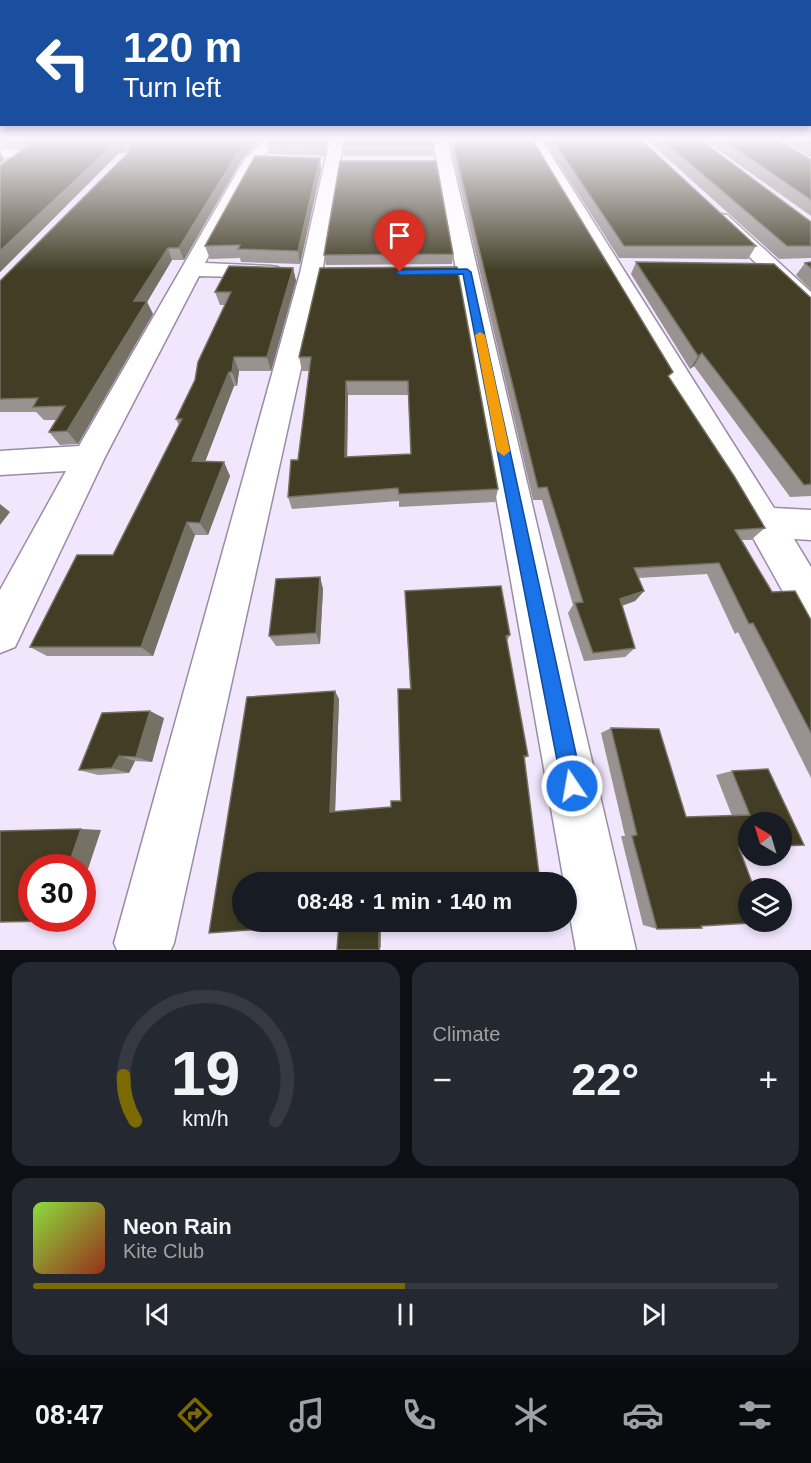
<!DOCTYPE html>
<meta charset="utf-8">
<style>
body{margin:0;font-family:Arial,sans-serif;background:#242831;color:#f1f3f6;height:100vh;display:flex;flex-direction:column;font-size:22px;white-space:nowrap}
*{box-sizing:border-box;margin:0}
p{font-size:20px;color:#9ea1a6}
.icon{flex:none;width:33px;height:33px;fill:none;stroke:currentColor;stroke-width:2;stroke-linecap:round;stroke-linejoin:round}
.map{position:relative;height:950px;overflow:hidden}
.details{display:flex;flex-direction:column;gap:12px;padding:12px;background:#0d0f14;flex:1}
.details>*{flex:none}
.hud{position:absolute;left:0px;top:0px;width:812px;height:126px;box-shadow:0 3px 9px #0003;background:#1a4fa0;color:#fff;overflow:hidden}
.needle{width:39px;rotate:322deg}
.controls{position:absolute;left:738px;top:812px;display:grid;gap:12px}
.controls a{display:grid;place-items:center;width:54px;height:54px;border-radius:50%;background:#171b24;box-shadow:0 3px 9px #0003;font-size:30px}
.speed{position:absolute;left:18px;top:854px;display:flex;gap:12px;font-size:30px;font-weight:700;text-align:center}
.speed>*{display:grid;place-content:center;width:78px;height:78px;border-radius:50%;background:#171b24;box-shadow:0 3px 9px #0003;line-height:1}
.speed .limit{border:9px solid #d22;background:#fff;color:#111}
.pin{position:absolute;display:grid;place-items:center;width:51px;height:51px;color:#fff;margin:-62px -26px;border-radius:50% 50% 50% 0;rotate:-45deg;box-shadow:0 0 6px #0007}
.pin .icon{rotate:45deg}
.me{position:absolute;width:66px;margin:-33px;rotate:348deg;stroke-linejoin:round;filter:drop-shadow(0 0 4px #0008)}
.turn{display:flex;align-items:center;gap:21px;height:126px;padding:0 24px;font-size:27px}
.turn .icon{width:78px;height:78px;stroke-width:2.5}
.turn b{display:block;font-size:42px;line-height:51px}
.big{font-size:45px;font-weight:700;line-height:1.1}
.details .widget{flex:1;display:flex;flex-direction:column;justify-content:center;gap:9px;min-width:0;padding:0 21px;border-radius:18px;background:#242831}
.details .dial{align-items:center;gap:0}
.dial svg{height:156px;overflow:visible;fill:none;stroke:#363941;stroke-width:7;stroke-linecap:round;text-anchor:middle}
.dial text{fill:#f1f3f6;stroke:none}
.song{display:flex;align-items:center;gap:18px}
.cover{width:72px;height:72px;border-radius:9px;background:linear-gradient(135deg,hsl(90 70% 55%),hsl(10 70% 35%))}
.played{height:6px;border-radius:3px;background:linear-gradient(90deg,#7a6a01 50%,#363941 50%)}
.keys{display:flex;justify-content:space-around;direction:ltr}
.heat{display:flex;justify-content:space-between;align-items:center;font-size:33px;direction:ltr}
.details .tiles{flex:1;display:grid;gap:12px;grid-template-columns:1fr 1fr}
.widget:last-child{grid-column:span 2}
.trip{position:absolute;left:232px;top:872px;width:345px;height:60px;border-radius:30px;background:#171b24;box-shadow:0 3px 9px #0003;font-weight:700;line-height:60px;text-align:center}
.menu{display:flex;height:96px;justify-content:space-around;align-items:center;background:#090b0e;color:#9ea1a6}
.menu .icon{width:42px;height:42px}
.menu .active{color:#7a6a01}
.menu b{font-size:27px;color:#f1f3f6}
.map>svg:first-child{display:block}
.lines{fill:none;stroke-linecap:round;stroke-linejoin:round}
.minor-casing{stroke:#998ca5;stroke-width:3}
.minor{fill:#fff;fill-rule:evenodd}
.wall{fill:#9a9290;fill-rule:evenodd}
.shaded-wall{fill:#767065}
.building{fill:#423d24;stroke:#767065;stroke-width:1.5;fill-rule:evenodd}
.route{fill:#1a73e8;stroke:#114b97;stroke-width:1.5}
.slow{fill:#f59e0b}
</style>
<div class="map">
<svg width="811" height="950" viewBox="0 0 811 950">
<rect width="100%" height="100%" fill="#f1e6fc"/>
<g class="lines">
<!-- minor casing -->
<g class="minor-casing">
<path id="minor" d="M266,139H281L257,162L205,263L270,266L278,267L281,272L278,277L270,278L199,276L105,457L15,647L0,653V590L66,471L0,475V451L79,446L244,160Z
M330,139H344L322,273L174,943L171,950H117L114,943L300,273Z
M433,139H447L636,950H576L567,900V882H564Z
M527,139H541L774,508L811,510V540L794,539L811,567V622L797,617L602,266Z
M0,149L26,150L33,154L5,175L0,177V165L11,158L0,157Z
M721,214L727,215L811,292V311L803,309L715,223L712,219L715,215Z"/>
</g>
<!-- minor -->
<use href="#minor" class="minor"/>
</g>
<!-- wall -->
<path class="wall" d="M1,139H263L242,159L184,260H172L147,302L153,314L78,444L60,445L49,432L57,420H44L36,412H0V281L128,153H119L0,272V166L25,148L6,147Z
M272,139H328L324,156L269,154L267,144Z
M449,139H532L670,378L765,528L751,540H742L772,592L811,620V778L738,632L735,634L707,574L638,578L644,591L635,601L622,606L635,648L625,657L584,661L568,613L573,605L542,500H533Z
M543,139H640L756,246L748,259L619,258Z
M646,139H699L811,222V258L779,259Z
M703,139H777L811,160V216Z
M780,139H811V157Z
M343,146H434L433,156H344Z
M320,158L321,169L300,264L241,262L240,258L210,259L205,246Z
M453,254L452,264L326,265L324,255Z
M636,262L811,298V496L790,497L694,366L690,369L631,274Z
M805,263L811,268V290L796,275Z
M293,268L296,281L271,371H239L237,386H234L205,462L230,476L208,535H195L153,656H47L30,647L113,555L179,425L176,419L195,380L225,305H220L215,292Z
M320,268L498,489L495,502L399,507V501L292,509L288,497L298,460L309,371H302L299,357ZM348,395H408L411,454L347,457Z
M320,577L323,589L320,644L276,646L269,636Z
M405,591L510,635L507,641L528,756L524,759L243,882L381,921V948L339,923L209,933L339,699L335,812L391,807L401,801L410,689Z
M164,718L152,762L135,761L129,773L98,775L79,770Z
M611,728L686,817L732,816L716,775L732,771L768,769L739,848L701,926L657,929L643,925L621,836H625L601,733Z"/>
<!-- shaded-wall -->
<path class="shaded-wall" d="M251,139H263L242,159L184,260L179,248L240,149Z
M325,139H328L324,156L323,146Z
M123,142L127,152L119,153L0,272V251L115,143Z
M0,152L4,160L0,163Z
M320,158L321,169L300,264L298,251Z
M168,248L172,260L147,302L153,314L78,444L67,431L134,301Z
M293,268L296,281L271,371L267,357Z
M702,353L694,366L690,369L698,356Z
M234,357L239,371L237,386L232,372Z
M229,372L234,386L200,475L192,461Z
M346,381L348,395L347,470L345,457Z
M224,462L230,476L208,535L200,523Z
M0,504L10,512L0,525Z
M187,522L195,535L153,656L141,647Z
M320,577L323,589L320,644L316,633Z
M644,591L635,601L611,609L620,599Z
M335,691L339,699L335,814L330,812Z
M150,711L164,718L152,762L136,757Z
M119,756L135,761L129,773L112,768Z
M81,829L101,830L82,887V867H68Z
M50,918H63L49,921Z
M379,921H381L380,950H379Z"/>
<!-- building -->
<path class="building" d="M22,139H251L240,149L179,248H168L134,301H147L67,431L49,432L65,406L33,407L38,398L0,399V281L129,152L130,146L123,142L115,143L0,251V166L30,144Z
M272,139H325L323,146L267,144Z
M344,139H433L434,146H343Z
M452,139H532L673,372L668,376L734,476L765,528L735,530L772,592L795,591L811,620V733L753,623L749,624L719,563L634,568L644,591L620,599L635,648L593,653L575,603L583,602L547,487L538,488Z
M552,139H640L756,246H624Z
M661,139H699L811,222V246H787Z
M722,139H777L811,160V200Z
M802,139H811V144Z
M255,156L320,158L298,251L238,249L240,245L205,246Z
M340,161H436L453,254L324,255Z
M636,262L774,264L811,298V484L804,485L702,353L698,356Z
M811,262V268L805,263Z
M229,266L293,268L267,357H234L232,372H229L192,461L224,462L200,523L187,522L141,647H30L77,555H113L182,419H176L195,380L198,362L231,292H215Z
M457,267L498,489L399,494L398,488L288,497L291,460H298L311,357H299L320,268ZM346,381H408L411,454L345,457Z
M320,577L316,633L269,636L276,579Z
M501,586L510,635L506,636L528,756H524L540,882H243V921H379V950H337L339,923L209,933L247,697L335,691L330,812L391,807V801H401L398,689H411L405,591Z
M150,711L136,757L119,756L112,768L79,770L102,713Z
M611,728L659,729L686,817L750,815L732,771L768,769L804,845L782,846V822H748V848H739L754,888H748V921H766L767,922L701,926L702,928L657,929L632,836L637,835Z
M81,829L68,867H32V918H50L49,921L0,922V831Z
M497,921H545V922Z"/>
<!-- sky -->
<linearGradient id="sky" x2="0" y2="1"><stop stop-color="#8d9cdc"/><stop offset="0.51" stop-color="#f9f4fe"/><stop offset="1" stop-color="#f9f4fe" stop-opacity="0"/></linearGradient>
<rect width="811" height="272" fill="url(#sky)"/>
<!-- route -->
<path class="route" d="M467,269L471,272L583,786L580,794L572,797L565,794L562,786L463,274L400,275L396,272L400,270Z"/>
<!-- slow -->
<path class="slow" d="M480,332L485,335L510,451L504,456L497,451L475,335Z"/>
</svg>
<div class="controls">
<a><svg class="needle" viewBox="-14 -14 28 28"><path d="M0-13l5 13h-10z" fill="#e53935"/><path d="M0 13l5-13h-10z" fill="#9ea1a6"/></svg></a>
<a><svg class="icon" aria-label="layers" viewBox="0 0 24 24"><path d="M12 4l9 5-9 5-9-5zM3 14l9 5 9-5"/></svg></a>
</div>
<div class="speed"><div class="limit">30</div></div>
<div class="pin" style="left:400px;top:272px;background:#d93025"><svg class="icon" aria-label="arrive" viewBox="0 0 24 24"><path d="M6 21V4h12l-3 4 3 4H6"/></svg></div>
<svg class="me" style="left:572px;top:786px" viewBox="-20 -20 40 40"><circle r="17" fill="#1a73e8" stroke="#fff" stroke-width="3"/><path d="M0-11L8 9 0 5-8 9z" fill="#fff"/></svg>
<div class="trip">08:48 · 1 min · 140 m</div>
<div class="hud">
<div class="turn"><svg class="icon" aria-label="left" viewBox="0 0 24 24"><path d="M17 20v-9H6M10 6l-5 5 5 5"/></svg><div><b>120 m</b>Turn left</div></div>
</div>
</div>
<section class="details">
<div class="tiles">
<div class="widget dial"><svg viewBox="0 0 100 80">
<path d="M14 69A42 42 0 1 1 86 69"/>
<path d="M14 69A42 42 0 0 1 8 46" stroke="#7a6a01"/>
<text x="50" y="56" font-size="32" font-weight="700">19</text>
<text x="50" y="72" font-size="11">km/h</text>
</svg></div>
<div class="widget"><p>Climate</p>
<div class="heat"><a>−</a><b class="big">22°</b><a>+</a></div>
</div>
<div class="widget">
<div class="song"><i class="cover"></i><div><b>Neon Rain</b><p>Kite Club</p></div></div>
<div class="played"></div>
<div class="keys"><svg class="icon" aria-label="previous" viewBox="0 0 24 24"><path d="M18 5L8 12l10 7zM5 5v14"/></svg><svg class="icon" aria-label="pause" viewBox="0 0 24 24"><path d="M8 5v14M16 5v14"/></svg><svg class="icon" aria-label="next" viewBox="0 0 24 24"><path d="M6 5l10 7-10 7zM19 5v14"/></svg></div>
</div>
</div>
</section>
<nav class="menu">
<b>08:47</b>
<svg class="icon active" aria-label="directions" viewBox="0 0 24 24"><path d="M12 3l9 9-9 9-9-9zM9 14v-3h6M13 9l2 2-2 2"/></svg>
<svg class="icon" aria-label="music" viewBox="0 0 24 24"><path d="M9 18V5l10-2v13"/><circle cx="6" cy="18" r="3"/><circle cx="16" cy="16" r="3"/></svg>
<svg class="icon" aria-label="phone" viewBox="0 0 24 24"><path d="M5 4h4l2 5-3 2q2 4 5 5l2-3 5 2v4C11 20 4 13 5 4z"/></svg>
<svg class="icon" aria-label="climate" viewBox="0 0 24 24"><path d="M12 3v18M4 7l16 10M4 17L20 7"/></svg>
<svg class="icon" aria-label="car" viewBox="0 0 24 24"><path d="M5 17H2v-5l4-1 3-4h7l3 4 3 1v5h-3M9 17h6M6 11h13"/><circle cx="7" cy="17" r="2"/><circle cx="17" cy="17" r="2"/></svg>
<svg class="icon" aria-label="filters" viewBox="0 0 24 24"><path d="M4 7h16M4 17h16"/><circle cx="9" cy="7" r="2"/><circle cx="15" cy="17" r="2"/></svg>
</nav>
